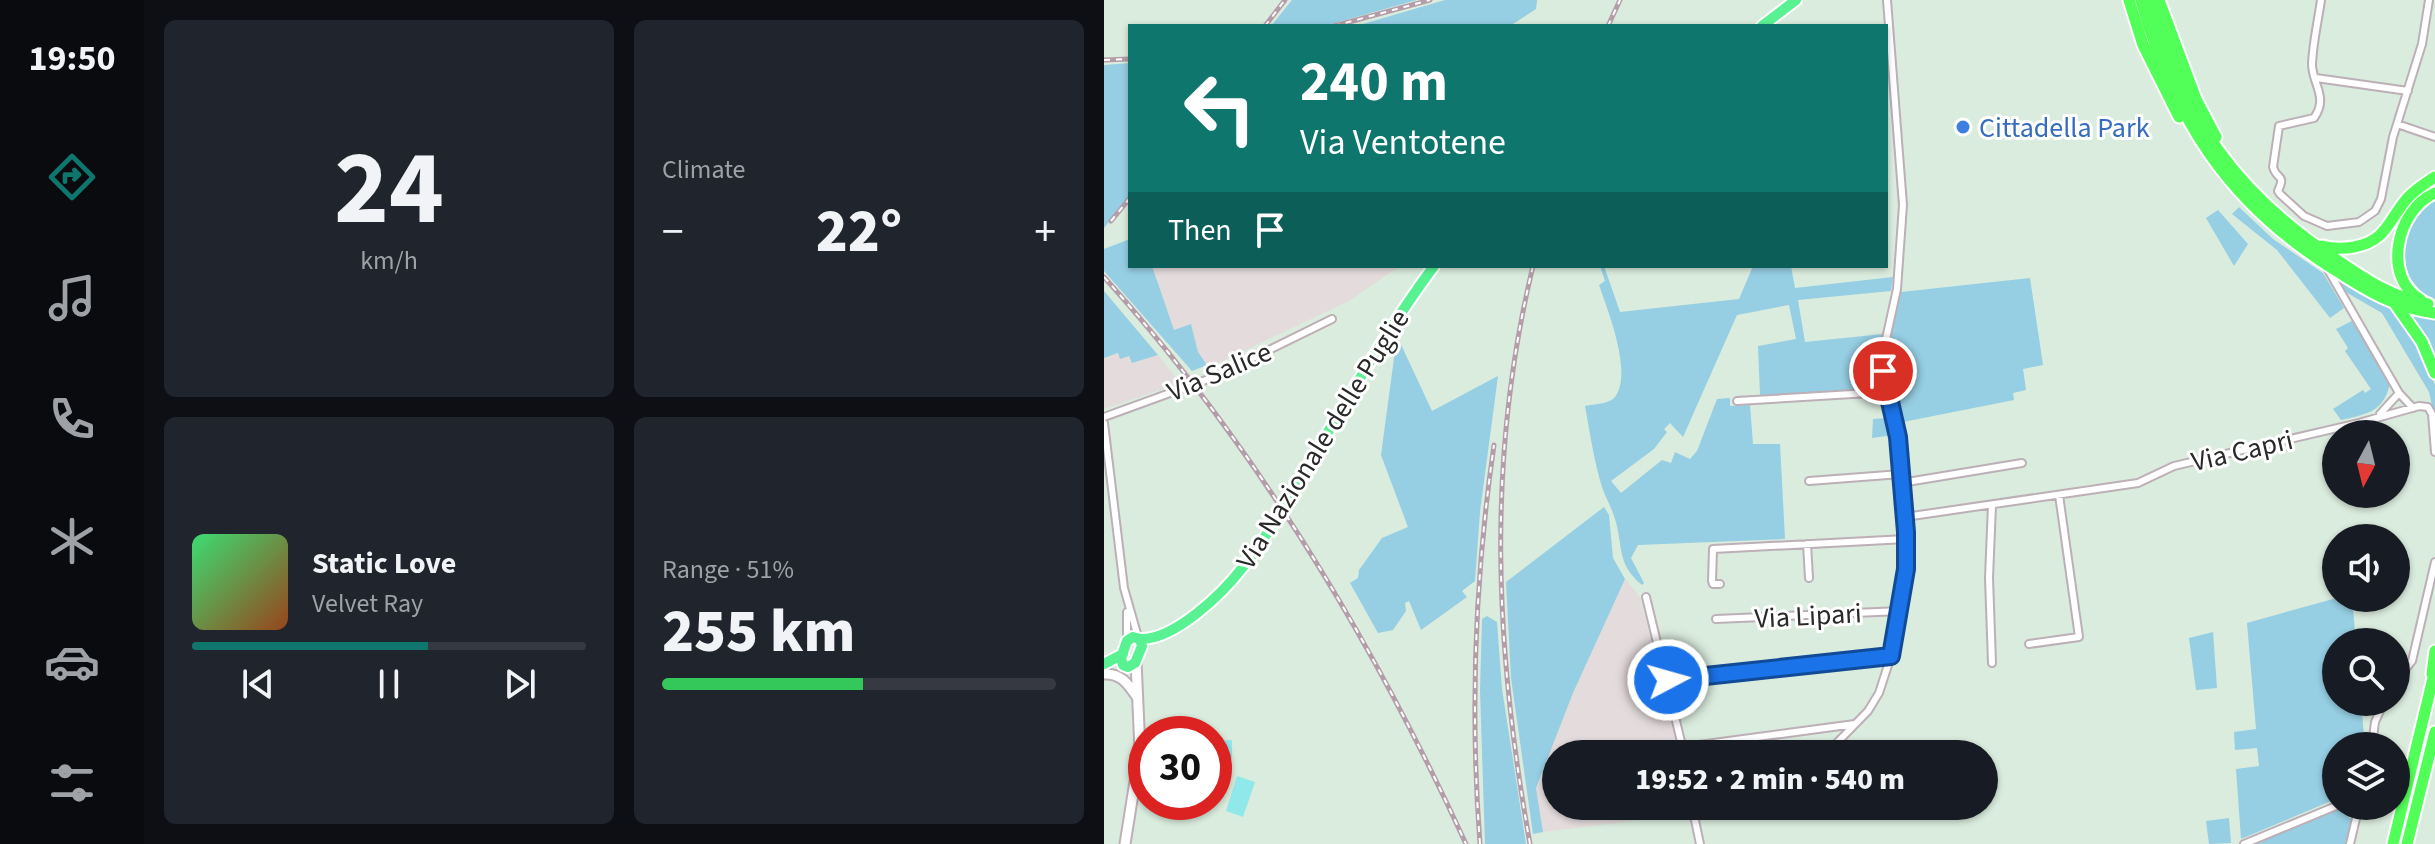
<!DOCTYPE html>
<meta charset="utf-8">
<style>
body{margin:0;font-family:"Source Sans 3",sans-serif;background:#20242c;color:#f1f3f6;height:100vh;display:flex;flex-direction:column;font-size:30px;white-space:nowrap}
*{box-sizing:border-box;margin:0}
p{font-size:26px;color:#9ea1a6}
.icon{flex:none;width:44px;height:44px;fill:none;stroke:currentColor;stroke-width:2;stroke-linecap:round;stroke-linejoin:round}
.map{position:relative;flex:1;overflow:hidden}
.side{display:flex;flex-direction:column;gap:20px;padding:20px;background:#0d0f14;width:960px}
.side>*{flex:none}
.guide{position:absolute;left:24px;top:24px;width:760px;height:244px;border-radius:0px;box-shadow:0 2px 6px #0004;background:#0f766e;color:#fff;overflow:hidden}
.needle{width:52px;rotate:187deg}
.tools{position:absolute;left:1218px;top:420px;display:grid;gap:16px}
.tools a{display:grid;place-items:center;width:88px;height:88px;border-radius:50%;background:#171b24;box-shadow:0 2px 6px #0004;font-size:40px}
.speed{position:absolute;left:24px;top:716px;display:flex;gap:16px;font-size:40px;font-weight:700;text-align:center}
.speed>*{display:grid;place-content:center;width:104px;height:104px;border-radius:50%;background:#171b24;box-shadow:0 2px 6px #0004;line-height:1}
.speed .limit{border:12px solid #d22;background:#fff;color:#111}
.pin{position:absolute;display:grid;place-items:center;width:68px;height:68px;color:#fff;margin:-34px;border:4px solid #fff;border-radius:50%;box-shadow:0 2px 8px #0007}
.me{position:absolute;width:88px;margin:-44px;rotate:84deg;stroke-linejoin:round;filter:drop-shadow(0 0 6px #0008)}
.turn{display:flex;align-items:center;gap:28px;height:168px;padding:0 40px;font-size:36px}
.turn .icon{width:104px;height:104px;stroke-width:2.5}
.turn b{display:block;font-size:56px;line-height:68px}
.then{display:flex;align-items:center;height:76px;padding:0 40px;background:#0003;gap:16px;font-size:30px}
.big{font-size:60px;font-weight:800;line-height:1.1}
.side .widget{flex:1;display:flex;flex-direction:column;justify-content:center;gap:12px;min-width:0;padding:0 28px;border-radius:12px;background:#20242c}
.side .dial{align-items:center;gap:0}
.dial b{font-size:104px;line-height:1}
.song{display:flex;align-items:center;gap:24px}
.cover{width:96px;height:96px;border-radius:12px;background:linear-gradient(135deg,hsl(140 70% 55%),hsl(20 70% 35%))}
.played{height:8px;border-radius:4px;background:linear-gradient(90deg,#0f766e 60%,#363941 60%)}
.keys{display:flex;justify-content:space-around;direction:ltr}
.heat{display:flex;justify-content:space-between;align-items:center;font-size:44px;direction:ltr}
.charge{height:12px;border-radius:6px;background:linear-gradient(90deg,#34c759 51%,#363941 0)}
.side .tiles{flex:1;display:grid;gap:20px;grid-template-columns:repeat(2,1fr)}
.trip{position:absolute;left:438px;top:740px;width:456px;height:80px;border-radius:40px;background:#171b24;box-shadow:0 2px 6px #0004;font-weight:800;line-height:80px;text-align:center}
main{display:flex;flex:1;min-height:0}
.dock{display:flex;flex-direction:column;width:144px;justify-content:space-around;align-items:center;background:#090b0e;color:#9ea1a6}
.dock .icon{width:56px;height:56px}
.dock .current{color:#0f766e}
.dock b{font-size:36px;color:#f1f3f6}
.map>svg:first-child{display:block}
.industrial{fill:#e4dbdc}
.green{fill:#96cee3}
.pitch{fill:#91e8eb}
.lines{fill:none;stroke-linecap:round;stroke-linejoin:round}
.street-casing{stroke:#bdafb7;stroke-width:10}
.secondary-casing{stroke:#bdafb7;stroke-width:13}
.primary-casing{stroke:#fff;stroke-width:14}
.highway-casing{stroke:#fff;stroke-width:15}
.street{stroke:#fff;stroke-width:6}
.secondary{stroke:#fff;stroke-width:9}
.primary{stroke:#59f293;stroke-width:10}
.highway{stroke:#52ff59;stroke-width:11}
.rail-casing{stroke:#b49da9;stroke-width:5}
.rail{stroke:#fff;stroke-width:2;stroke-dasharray:6;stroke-linecap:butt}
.route-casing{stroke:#114b97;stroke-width:20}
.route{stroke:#1a73e8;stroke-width:14}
.shop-dot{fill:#3f7fe0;stroke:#fff;stroke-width:3}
.labels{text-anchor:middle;stroke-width:6;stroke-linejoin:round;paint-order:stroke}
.shop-label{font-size:28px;fill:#366cbe;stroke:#fff;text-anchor:start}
.street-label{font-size:28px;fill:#292929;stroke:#fff}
</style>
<main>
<nav class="dock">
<b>19:50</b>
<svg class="icon current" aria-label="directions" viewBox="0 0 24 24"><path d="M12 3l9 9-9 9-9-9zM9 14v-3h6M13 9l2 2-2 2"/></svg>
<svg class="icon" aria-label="music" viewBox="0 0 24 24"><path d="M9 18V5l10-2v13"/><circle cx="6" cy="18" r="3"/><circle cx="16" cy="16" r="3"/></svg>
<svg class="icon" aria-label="phone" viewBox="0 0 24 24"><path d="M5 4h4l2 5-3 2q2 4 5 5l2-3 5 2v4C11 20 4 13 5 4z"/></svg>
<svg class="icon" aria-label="climate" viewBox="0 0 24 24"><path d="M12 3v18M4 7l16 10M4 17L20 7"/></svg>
<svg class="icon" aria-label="car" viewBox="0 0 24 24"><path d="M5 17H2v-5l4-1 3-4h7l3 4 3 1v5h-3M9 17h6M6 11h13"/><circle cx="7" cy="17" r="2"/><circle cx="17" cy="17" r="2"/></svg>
<svg class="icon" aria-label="filters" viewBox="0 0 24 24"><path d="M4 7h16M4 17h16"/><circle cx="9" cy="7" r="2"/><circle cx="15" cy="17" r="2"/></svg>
</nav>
<section class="side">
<div class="tiles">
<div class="widget dial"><b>24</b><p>km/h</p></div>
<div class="widget"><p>Climate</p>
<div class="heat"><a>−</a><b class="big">22°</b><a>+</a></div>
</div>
<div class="widget">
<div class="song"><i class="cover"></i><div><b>Static Love</b><p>Velvet Ray</p></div></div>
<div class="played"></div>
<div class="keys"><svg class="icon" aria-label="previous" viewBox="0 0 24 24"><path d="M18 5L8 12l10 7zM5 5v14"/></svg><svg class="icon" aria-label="pause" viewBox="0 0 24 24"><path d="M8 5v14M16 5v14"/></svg><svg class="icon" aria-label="next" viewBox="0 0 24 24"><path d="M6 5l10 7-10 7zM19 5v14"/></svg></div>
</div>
<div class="widget"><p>Range · 51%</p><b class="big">255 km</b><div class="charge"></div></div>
</div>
</section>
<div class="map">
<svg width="1331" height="844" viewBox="0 0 1331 844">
<rect width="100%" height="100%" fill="#daecdd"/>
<!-- industrial -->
<path class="industrial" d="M48,266H296L245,301L104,368L94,352L87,325L70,330Z
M14,353L25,355L28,362L54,355L76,383L0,409V358Z
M521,579L536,597L564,710L568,712L574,754H452V806H584L585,814L439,832L432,788L469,693Z"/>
<!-- green -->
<path class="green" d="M188,0H313L220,26H167Z
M341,0H433L432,9L406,26H252Z
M26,63V195L0,228V65Z
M1331,199V299C1286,280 1296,222 1331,199Z
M1135,207L1169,239L1219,273L1240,308L1226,318L1173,250L1128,214Z
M1114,210L1144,244L1130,266L1102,218Z
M26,239V266H48L70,330L87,324L94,352L103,365L88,371L0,271V249Z
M496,266H500L516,312L635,299L649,266H687L691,288L789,277L787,291L694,300L701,342L779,334L778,387L674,396L656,395L654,346L692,339L685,305L633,315L579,437L566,423L560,429L563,432L550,449L507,481L517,493L558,460L567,463L571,452L586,459L593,451L613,399L626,398V406L646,405L649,444H676L681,539L534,545L527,558L540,583L538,585C511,563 520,544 510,516C507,506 501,497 498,487C490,461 486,433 481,406C490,404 506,404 511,397C529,373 504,311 495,285L501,281Z
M926,278L939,365L919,369L922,390L909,393L910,400L794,423C781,368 783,346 797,292Z
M1238,283H1242L1290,311L1315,345L1331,385V418L1325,392L1278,313L1238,290Z
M0,291L54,355L28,363L25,356L16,359L14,353L0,358Z
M1304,314L1331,319V365Z
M1248,321L1286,384C1279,413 1262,414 1237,420L1229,409L1259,390L1261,393L1267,389L1241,351L1244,348L1232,329Z
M293,336L328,411L394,376L376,512L371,581L358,591L363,597L317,630L305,601L301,603L302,611L289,630L274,633L246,583L254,578L255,570L278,538L304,527L277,455Z
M785,418L789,435L768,438L769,419Z
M500,507L505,515L509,558L521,579L469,693L432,788L439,832L429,834L407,678L402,582Z
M1248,598L1252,642H1232V702H1257L1261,746H1232V799L1137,839L1132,769L1155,766L1153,748L1131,750L1130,732L1152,729L1143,623L1229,599Z
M383,616L393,622L398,689L422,844H381L376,690L378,619Z
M1109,632L1113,688L1092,690L1085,638Z
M1241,806L1245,818H1248L1242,844H1150Z
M1125,818L1127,843L1105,844L1102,821Z"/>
<!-- pitch -->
<path class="pitch" d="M128,740V759H110V741Z
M133,776L151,782L139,817L122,811Z"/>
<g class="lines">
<!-- street casing -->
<g class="street-casing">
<path id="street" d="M1217,0C1214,21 1209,42 1208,64C1208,84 1225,97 1210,118L1175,126L1169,167C1173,181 1182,173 1174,191L1176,194L1200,216L1223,226L1255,222L1271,211L1277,199L1289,137L1318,44L1325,0
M1212,78L1304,91
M1293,124L1331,137
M1223,268L1295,393L1309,408
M633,401L782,392
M1276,414L1295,393
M0,417L110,377L228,319
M0,423L20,588L34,637
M705,481L797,474
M797,483L918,463
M801,517L1034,483L1070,466L1255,423L1315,406L1324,407L1328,414L1331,452
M703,544L705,578
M616,584H609L608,581L609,549L802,539
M542,597L580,754
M612,619L797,611
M23,640V612
M925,644L975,637L955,495
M888,663L885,578L888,505
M564,680L787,656
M1292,681L1308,661L1331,562
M1268,746L1271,722L1280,702
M580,747L751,724
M722,754L764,711L775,693L787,656L802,569V532L797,458L779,371L782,339L793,289L799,205L783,0
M588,806L596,844
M1140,844L1232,806
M1246,844L1255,806"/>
</g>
<!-- secondary casing -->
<g class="secondary-casing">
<path id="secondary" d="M0,674C17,673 24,684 33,697
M21,844L36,750L32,661"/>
</g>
<!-- primary casing -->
<g class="primary-casing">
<path id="primary" d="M658,26L692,0
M29,637L36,639L38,646L31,663L24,667L19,665L17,658L23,641Z
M36,639C71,640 119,593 139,567C161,540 178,509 196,479C239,408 280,333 330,266
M0,664L19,654"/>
</g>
<!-- highway casing -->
<g class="highway-casing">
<path id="highway" d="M1025,0L1039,45L1075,117
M1037,0C1070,120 1125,204 1231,270C1263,291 1292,308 1331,313
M1046,0C1080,119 1131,194 1236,262C1264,281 1290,298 1324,304
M1055,0L1092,99L1112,137
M1218,246C1229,249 1238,249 1250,247C1281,241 1283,224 1301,201C1308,192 1320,184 1331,177
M1317,300C1277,277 1293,209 1331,193
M1292,305L1318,342L1331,373
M1328,674L1331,651
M1289,844L1331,670
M1303,844L1331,732"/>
</g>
<!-- street -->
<use href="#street" class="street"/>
<!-- secondary -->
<use href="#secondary" class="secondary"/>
<!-- primary -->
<use href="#primary" class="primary"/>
<!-- highway -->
<use href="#highway" class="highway"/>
<!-- rail casing -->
<g class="rail-casing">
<path id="rail" d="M161,26L181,0
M230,26L326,0
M504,26L516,0
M0,60L26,59
M7,221L26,198
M0,277C151,445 268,639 362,844
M376,844C366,712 371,576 390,445
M426,844C391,649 382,460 429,266"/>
</g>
<!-- rail -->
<use href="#rail" class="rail"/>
</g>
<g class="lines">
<!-- route casing -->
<g class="route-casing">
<path id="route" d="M564,680L787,656L802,569V532L794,437L779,371"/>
</g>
<!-- route -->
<use href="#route" class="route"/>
</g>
<!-- markers -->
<circle class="shop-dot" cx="859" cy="127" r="8"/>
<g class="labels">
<!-- shop labels -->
<g class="shop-label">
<text x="875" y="137">Cittadella Park</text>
</g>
<!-- street labels -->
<g class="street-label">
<text transform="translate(115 371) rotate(-23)" y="10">Via Salice</text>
<text transform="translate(218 439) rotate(-58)" y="10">Via Nazionale delle Puglie</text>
<text transform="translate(1138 450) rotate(-13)" y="10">Via Capri</text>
<text transform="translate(704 615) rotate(-3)" y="10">Via Lipari</text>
</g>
</g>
</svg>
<div class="tools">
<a><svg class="needle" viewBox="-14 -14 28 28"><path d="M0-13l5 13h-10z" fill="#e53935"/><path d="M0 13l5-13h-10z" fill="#9ea1a6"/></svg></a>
<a><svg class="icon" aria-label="sound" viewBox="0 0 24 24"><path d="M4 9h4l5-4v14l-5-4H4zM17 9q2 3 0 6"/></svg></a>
<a><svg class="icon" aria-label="search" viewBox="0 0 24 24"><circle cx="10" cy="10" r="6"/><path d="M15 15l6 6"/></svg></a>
<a><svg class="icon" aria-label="layers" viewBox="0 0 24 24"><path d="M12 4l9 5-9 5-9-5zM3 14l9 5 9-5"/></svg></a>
</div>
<div class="speed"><div class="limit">30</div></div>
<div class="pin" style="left:779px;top:371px;background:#d93025"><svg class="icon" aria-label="arrive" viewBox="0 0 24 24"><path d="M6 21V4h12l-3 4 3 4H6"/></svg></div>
<svg class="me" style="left:564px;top:680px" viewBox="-20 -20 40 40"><circle r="17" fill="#1a73e8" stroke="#fff" stroke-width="3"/><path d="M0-11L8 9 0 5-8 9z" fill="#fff"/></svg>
<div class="trip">19:52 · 2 min · 540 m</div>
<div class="guide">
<div class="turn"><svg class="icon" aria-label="left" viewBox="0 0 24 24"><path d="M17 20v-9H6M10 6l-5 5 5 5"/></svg><div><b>240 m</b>Via Ventotene</div></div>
<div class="then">Then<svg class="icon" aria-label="arrive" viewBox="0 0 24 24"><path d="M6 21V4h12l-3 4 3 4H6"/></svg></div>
</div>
</div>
</main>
